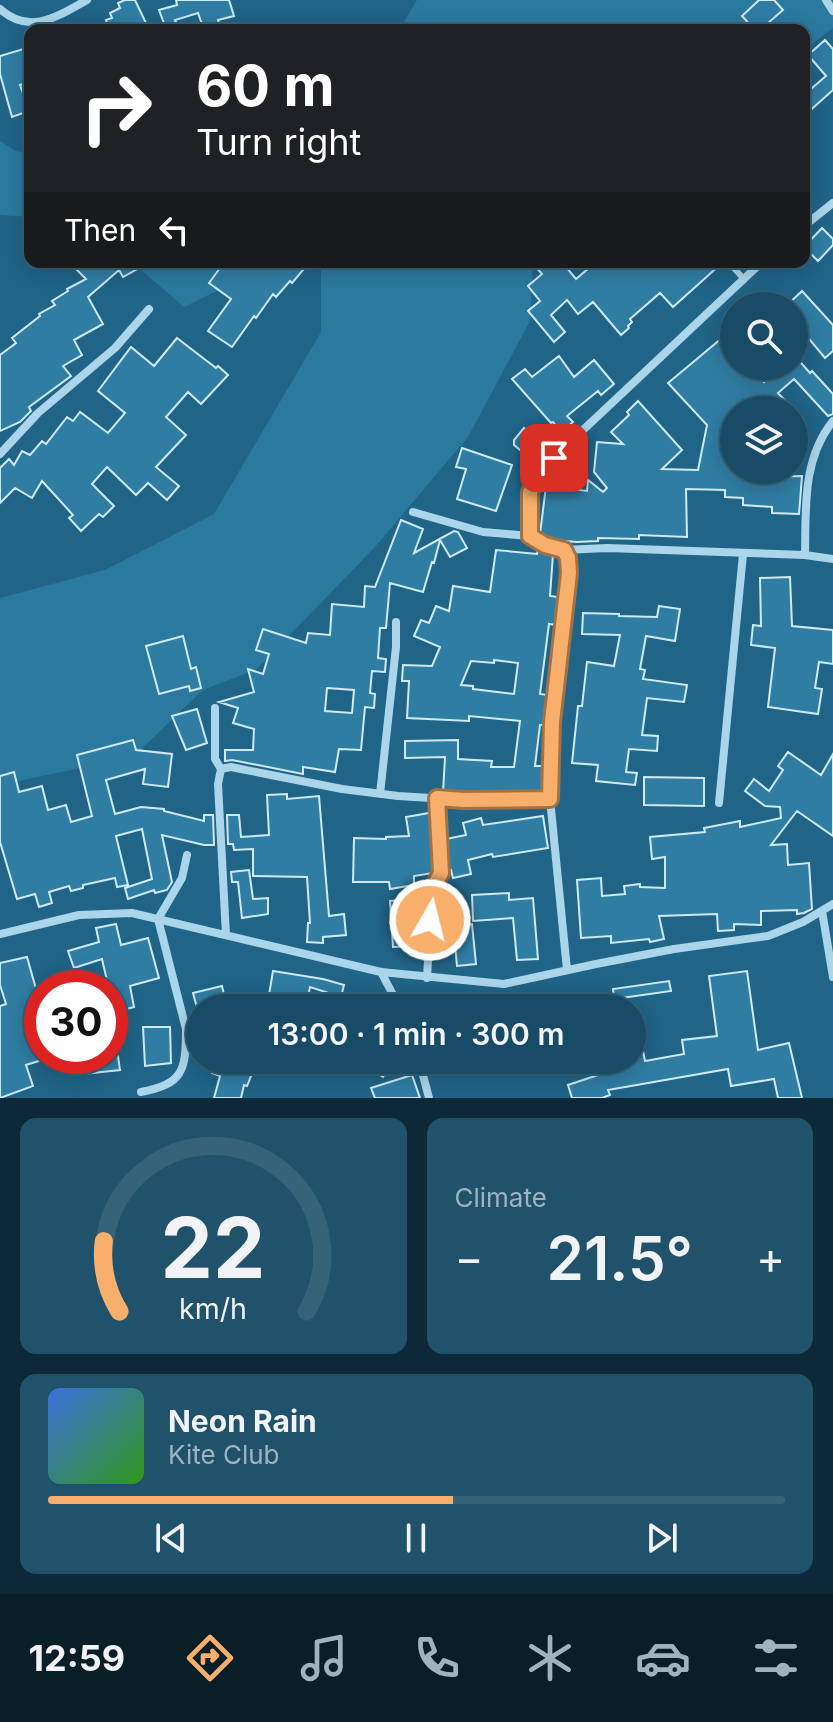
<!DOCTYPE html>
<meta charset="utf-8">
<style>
body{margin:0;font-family:Inter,sans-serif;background:#21526b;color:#f1f3f6;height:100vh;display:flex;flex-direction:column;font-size:30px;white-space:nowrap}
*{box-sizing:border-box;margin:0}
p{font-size:26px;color:#9fb3bf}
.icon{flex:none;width:44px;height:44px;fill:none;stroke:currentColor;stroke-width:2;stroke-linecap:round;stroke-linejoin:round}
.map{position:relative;height:1098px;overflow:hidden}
.details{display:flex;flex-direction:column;gap:20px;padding:20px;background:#0d2938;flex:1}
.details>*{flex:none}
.guide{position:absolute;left:24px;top:24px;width:786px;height:244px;border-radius:16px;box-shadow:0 4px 20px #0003,0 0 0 2px #366379;background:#202124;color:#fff;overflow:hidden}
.tools{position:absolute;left:720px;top:292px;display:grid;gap:16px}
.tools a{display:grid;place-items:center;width:88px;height:88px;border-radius:50%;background:#184b65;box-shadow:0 4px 20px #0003,0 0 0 2px #366379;font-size:40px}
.speed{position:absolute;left:24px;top:970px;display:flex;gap:16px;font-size:40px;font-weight:700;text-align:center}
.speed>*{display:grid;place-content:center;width:104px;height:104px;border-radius:50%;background:#184b65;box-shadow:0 4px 20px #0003,0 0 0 2px #366379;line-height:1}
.speed .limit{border:12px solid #d22;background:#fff;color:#111}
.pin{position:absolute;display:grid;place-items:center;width:68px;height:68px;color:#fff;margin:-34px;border-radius:16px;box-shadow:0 4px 12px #0006}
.me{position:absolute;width:88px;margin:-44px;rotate:8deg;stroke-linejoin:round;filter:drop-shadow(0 0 6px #0008)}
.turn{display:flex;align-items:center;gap:28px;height:168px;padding:0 40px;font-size:36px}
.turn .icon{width:104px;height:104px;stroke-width:2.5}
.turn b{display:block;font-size:56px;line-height:68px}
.then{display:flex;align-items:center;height:76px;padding:0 40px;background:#0003;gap:16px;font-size:30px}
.big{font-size:60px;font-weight:600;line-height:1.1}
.details .card{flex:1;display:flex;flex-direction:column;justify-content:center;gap:12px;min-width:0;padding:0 28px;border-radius:16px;background:#21526b}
.details .dial{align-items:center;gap:0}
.dial svg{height:208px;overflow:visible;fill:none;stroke:#366379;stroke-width:7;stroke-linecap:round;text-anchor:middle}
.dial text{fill:#f1f3f6;stroke:none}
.song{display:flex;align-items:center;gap:24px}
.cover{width:96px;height:96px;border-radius:12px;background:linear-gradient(135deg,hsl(220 70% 55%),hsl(110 70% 35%))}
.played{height:8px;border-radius:4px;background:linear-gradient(90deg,#f7af6b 55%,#366379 55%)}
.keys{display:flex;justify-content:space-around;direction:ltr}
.heat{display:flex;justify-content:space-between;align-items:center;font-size:44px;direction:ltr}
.details .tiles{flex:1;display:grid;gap:20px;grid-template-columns:1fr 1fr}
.card:last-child{grid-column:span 2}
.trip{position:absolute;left:186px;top:994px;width:460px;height:80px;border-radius:40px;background:#184b65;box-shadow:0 4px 20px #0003,0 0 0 2px #366379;font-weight:600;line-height:80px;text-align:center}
.tab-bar{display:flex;height:128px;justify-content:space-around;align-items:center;background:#0a1e28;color:#9fb3bf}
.tab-bar .icon{width:56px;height:56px}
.tab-bar .selected{color:#f7af6b}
.tab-bar b{font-size:36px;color:#f1f3f6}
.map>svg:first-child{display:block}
.green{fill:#2a799f}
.building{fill:#307da4;stroke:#ceeaf7;stroke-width:2;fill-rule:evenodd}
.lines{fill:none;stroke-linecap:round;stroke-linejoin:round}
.service{stroke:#aad5ea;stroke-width:6}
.minor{stroke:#aad5ea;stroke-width:8}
.route-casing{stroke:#a17246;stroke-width:20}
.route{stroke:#f7af6b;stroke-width:14}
</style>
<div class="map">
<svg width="833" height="1098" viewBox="0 0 833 1098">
<rect width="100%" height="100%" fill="#206487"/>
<!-- green -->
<path class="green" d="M417,0H833V28L804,50V30H399Z
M0,141L16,151L30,154V217L0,215Z
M132,262H275L184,307Z
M321,262H533L530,321L468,437L375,547L257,669L203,690L133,757L9,783L0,787V598L105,570L214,514L321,332Z"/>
<!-- building -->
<path class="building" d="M125,0H135L146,23L131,30H110L106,20L112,18L110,13L120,8L118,3Z
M176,0H229L234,16L218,20L221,30H204L198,13L175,20L176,22L165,26L159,10L177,5Z
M759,0H774L783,10L760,30H755L742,16Z
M825,40L833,49V90L804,116V95L826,76L808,55Z
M30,47V82L20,85L29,111L12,117L0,74V56Z
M822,228L833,239V245L818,261L804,247Z
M69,262H150L123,277L119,270L88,297L103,324L74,340L82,355L63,366L71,376L29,407L31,411L20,422L0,431V355L16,343L12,338L40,316L39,314L55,305L52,301L68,291L67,289L86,279Z
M236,262H294L303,270L292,283L290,281L276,297L273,294L256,318L254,316L232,347L208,331L231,299L209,283L223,264L231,269Z
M542,262H562L576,279L596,262L722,263L673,307L660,293L630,319L632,322L628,326L629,328L621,335L593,302L578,314L567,300L551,315L565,332L554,342L528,311L540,301L528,286L542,274L536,267Z
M802,291L833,325V351L825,358L794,321V306H786Z
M177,338L216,368L218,366L228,375L201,404L188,392L166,417L186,435L156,467L179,486L167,500L148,483L136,495L107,467L92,484L114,506L103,517L99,514L81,531L69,518L73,515L42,481L32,498L15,488L0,503V468L9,459L14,465L22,451L30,455L42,441L46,444L67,417L73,421L80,412L108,433L125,413L98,391L131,347L154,366Z
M722,338L734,352V366H751L764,382L782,366H794V355L810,373L812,371L833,394V414L828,416L794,379L778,393L794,410H734V473L762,474V477L802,476L799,514L772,513V507L743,505V498L725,497V490L686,489L687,537L639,535V539L598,538V541L576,542L555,540L540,534L546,486L587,491L588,480L603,492L607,488L594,472L597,442L623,444L611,432L629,415L627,412L638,401L682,450L662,469L698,470L707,425L668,383Z
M559,356L574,377L594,360L614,384L601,395L598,391L567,416L573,422L561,432L553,422L551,423L512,379L525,369L532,377Z
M524,428L549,448L536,463L514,445V440Z
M462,448L512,465L496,511L457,499L466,469L456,467Z
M401,520L423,529L414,553L454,531L458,532L467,548L450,557L440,540L434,563L432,562L423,592L390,583L386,628H380L378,658L386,659L385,672L372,671L370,693L375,694L374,708L365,707L361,750L339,749L335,772L303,767V774L232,760L225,761V750H253L254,729L233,723L238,708L219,702L254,692L248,669L263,674L269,654L256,650L263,629L306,643L308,633L330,635L332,604L364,607L365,586L375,587ZM327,688L354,690L352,713L325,711Z
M538,549L553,554L550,596L558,597L556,625L549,624L540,694L548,695L545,725H540L535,766H543V792H443L445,757L405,758V741L458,740V759L492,761L491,767H514L520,721L469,716V721L407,718L409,681H402L403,665L432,666L440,647L414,636L421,620L429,623L436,606L449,611L453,586L490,592L496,550L537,554ZM494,660L518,663L514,694L473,689V686L461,685L471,661L494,663Z
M790,577L792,626L833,630V664L819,662L815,688L822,689L818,714L768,707L775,648L751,645L753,625L761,626L760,578Z
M659,606L680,609L675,641L646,636L640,669L645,670L643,679L687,685L684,702L647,698L642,735L658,736L657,751L629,749L626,772L637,773L635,785L596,781L598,765L572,763L578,706H582L587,662L614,666L620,635L582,634L583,613L619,614V616L657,617Z
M183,636L191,669L196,667L201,688L190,691L189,686L159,694L146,646Z
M197,709L207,743L186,750L172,716Z
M133,740L136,750L172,754L168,787L143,784L145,769L106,780L115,814L141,807L164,809V811L204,821V815H213L214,845H204L162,835L172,882L167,890L155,893L154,890L128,899L125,888L152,879L142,829L116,836L128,885L117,887L115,878L83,885V888L71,891L69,886L49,892L52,903L39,907L35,894L17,899L0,842V776L14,772L19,792L42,786L48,810L66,805L71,822L92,816L77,755Z
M788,752L821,775L833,754V836L797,811L771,845L787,844L788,865L809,863L812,909L804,913L797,914V910L761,911V925L734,924V930L718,931L717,914L659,916L664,939L650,942L649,939L611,943V936L581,938L577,880L601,878L602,896L625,894L624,886L640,884V887L665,888V857L652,859L650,837L705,832L704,828L740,821V827L781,818L780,807L765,806L745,791L754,779L769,791L783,770L778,766Z
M644,777L704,778V806L644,805Z
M287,794V799L319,796L329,916L344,914L346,935L323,937V943L307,942L308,923H310L307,877L253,876V849L234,850L233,844H228L227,815H239L241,837L269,835L267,795Z
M429,813L432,827L433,873L414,876V885L390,889L389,882H353L354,838L386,839V837L409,836L406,817Z
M543,816L548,848L493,857L492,854L468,860L471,874L453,878L451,870L448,871L446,839L466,835L463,823L481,818L483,825Z
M249,870L253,899L268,898V914L242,918L238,882H232L231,872Z
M509,893V900L533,898L538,959L517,960L513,918L473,921L472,895Z
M415,899L418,946L393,947L390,901Z
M116,924L121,945L148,938L159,978L130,986L134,1007L119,1011H114L102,959L74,968L68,951L99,942L96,928Z
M472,924L476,964L457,966L454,934L462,933V925Z
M27,957L42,1010V1060L26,1065L33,1086L0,1098V1006L6,1004L0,985V963Z
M273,971L323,979L344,985L341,997L310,987L306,1008H197L193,993L222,986L225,999L269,995Z
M747,971L758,1050L789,1043L802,1098H778L774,1079L731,1086L728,1069L608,1090L610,1095L602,1098H572L568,1085L613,1070V1060H632V1024H638L645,1061L684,1054L682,1040L717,1036L709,976Z
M669,981L671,991L614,999L613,989Z
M143,1027H170L171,1063L145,1066Z
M72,1056H118L120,1070L74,1075Z
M217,1060H225L253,1071L247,1086L244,1085L241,1098H214L220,1076L212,1073Z
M356,1060H394L383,1077Z
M412,1075L420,1098H375L371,1088Z"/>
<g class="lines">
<!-- service -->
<path class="service" d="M728,262L744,279"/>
<!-- minor -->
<path class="minor" d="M826,0L833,11
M0,9C30,36 58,16 87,0
M804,226L833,203
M0,454L38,413L115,348L149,309
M413,512L483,532L530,536
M564,550L607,548L805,555L833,559
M805,555C806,509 802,459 833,421
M215,708V759L221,769
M380,794L396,647V622
M719,803L743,554
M822,911L833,977
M0,934L79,915L132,913L381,972L504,984L596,964L674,949L768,936L803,922L833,904
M226,935L218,784L221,769L231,767L342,789L398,796L464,800L550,799
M567,970L550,799L552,722L569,573L568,558L564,550L545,545L530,536V492L543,470L566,446L762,262
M381,972L400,1008
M427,978L432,890L441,873L437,798
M419,1060L429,1098
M141,1092C183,1084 186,1071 186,1029L158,919L182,878L187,855"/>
</g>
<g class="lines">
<!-- route casing -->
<g class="route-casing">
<path id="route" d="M430,920L432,890L441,873L437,798L464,800L550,799L552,722L569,573L568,558L564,550L545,545L530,536V492L543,470L554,458"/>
</g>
<!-- route -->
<use href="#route" class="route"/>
</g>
</svg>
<div class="tools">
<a><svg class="icon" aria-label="search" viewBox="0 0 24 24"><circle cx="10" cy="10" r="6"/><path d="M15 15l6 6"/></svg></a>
<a><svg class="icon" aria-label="layers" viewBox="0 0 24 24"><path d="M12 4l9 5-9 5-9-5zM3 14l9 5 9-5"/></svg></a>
</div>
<div class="speed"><div class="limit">30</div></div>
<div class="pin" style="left:554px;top:458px;background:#d93025"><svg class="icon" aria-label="arrive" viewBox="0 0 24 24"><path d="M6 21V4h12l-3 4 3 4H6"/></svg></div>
<svg class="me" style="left:430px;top:920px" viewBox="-20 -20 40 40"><circle r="17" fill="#f7af6b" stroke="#fff" stroke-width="3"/><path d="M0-11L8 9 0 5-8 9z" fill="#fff"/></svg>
<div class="trip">13:00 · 1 min · 300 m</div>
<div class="guide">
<div class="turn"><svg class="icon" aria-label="right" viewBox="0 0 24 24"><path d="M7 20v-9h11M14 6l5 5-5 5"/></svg><div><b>60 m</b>Turn right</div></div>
<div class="then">Then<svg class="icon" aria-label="left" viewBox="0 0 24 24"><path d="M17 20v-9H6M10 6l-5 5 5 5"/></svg></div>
</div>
</div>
<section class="details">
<div class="tiles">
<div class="card dial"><svg viewBox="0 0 100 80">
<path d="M14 69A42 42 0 1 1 86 69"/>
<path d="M14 69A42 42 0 0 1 8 42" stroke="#f7af6b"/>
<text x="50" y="56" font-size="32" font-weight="700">22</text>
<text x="50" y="72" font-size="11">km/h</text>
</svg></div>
<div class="card"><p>Climate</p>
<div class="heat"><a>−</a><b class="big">21.5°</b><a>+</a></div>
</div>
<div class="card">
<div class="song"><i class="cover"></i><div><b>Neon Rain</b><p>Kite Club</p></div></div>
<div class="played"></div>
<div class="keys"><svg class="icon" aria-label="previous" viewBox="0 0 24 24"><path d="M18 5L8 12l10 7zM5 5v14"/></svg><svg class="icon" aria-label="pause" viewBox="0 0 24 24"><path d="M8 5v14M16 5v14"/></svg><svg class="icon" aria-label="next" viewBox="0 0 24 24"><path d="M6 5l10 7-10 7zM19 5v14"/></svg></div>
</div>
</div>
</section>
<nav class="tab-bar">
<b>12:59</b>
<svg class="icon selected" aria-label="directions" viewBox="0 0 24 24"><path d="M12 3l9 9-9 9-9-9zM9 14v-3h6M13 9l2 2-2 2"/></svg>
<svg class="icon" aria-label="music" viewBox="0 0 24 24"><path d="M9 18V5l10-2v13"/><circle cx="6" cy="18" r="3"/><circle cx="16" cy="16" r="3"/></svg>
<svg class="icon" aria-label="phone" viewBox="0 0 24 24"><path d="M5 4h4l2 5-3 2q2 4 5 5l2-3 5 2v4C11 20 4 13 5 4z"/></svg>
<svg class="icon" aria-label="climate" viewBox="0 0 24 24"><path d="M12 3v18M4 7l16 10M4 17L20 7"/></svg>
<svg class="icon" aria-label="car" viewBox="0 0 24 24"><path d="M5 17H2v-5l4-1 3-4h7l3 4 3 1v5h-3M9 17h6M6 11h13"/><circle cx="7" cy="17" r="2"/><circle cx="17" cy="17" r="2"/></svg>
<svg class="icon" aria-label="filters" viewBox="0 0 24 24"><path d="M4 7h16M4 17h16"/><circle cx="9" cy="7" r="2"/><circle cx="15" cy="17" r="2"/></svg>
</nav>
